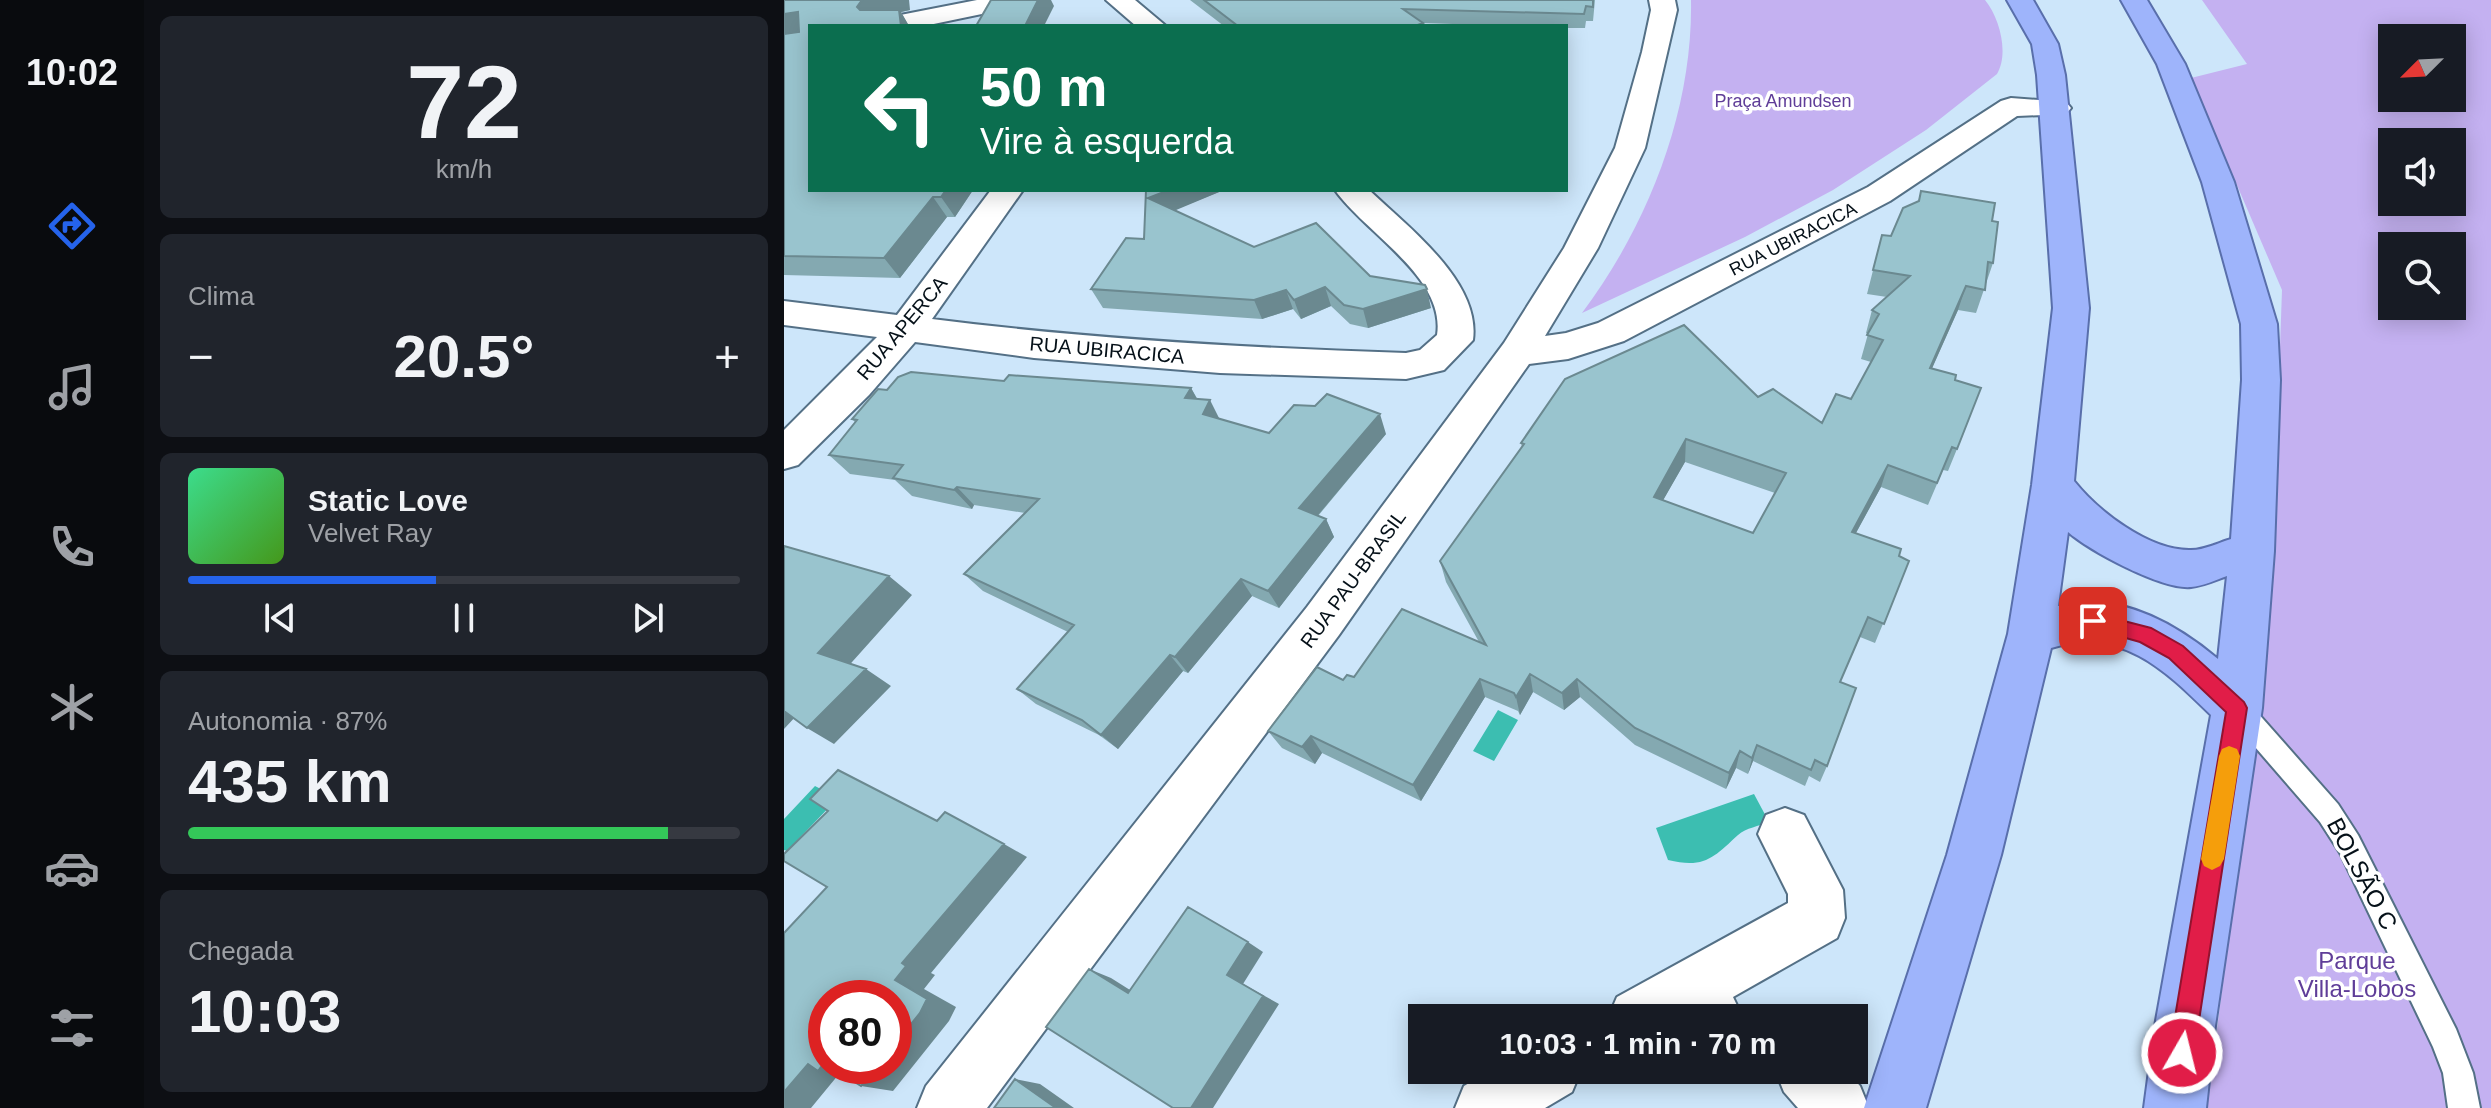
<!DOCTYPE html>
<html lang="pt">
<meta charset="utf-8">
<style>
body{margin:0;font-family:Helvetica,sans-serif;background:#20242c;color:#f1f3f6;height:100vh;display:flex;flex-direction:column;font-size:30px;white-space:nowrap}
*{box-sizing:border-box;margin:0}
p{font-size:26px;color:#9ea1a6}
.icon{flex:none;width:44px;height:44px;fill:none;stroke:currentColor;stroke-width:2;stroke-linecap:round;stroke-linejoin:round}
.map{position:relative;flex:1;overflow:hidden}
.details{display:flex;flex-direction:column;gap:16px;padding:16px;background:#0d0f14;width:640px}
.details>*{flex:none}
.hud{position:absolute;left:24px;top:24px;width:760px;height:168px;border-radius:0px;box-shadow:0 4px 20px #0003;background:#0b6e4f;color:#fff;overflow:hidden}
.needle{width:52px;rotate:246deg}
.fabs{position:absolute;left:1594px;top:24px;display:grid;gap:16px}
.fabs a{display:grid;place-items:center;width:88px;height:88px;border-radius:0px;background:#171b24;box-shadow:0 4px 20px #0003;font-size:40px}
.speed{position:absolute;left:24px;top:980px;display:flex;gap:16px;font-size:40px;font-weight:700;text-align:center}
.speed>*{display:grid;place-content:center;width:104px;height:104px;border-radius:50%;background:#171b24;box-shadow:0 4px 20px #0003;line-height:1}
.speed .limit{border:12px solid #d22;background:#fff;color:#111}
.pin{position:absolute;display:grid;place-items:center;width:68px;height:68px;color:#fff;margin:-34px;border-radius:16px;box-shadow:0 4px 12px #0006}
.me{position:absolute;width:88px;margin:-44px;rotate:8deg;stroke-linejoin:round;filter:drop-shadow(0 0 6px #0008)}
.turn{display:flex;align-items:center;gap:28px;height:168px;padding:0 40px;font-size:36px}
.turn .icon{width:104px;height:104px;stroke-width:2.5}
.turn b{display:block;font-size:56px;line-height:68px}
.big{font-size:60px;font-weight:800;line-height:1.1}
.details .card{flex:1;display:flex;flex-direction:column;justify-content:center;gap:12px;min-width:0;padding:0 28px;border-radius:12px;background:#20242c}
.details .dial{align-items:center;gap:0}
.dial b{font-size:104px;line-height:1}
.song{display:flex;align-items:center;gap:24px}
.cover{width:96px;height:96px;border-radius:12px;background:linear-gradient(135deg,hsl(150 70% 55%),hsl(100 70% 35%))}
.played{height:8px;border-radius:4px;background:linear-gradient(90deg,#2563eb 45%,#363941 45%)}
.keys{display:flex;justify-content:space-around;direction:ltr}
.heat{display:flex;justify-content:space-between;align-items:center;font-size:44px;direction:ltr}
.charge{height:12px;border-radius:6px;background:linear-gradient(90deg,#34c759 87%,#363941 0)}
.trip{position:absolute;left:624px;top:1004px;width:460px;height:80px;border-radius:0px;background:#171b24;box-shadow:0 4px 20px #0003;font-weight:800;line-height:80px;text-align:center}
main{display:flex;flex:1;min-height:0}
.tabs{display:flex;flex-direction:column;width:144px;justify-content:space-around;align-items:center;background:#090b0e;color:#9ea1a6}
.tabs .icon{width:56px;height:56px}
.tabs .on{color:#2563eb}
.tabs b{font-size:36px;color:#f1f3f6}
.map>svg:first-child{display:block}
.green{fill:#c4b1f1;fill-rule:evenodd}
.water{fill:#3cbeb1}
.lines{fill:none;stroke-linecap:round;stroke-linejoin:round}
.service-casing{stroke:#547086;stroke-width:4}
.minor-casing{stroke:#547086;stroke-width:4}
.trunk-casing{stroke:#596fab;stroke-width:4}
.service{fill:#fff;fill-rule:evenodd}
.minor{fill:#fff;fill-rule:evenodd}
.trunk{fill:#9eb4fb;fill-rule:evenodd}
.wall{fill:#84a9b1;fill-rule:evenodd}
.shaded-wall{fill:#6b8990}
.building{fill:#99c4ce;stroke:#6b8990;stroke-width:2;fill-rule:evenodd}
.route{fill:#e11d48;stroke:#92132f;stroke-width:2}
.slow{fill:#f59e0b}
.labels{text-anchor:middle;stroke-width:7;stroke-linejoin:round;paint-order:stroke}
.far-park-label{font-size:18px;fill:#5f3d98;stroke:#fff}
.far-street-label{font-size:18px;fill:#051018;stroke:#fff}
.street-label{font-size:20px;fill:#051018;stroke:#fff}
.near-street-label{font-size:24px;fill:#051018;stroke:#fff}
.near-park-label{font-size:24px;fill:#5f3d98;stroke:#fff}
</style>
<main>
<nav class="tabs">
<b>10:02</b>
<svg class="icon on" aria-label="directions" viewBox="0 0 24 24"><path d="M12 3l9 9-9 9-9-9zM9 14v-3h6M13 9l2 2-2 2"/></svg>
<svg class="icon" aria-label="music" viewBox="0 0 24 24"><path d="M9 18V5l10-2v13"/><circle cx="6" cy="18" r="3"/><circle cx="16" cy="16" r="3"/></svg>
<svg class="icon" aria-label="phone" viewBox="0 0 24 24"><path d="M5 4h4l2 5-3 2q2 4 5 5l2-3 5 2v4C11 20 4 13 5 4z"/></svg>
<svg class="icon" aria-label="climate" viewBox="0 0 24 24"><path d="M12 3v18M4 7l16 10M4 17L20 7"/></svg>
<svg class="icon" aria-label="car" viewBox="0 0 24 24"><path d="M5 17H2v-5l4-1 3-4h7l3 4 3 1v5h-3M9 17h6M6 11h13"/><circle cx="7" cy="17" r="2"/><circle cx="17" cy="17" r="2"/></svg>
<svg class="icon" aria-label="filters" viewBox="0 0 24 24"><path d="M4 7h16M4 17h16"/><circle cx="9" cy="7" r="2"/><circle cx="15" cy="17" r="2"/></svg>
</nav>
<section class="details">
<div class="card dial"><b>72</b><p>km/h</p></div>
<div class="card"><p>Clima</p>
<div class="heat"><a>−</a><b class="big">20.5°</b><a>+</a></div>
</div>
<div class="card">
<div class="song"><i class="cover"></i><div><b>Static Love</b><p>Velvet Ray</p></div></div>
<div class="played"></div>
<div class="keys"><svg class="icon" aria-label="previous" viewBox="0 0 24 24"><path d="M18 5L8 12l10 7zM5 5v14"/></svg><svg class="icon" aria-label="pause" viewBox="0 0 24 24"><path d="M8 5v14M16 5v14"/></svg><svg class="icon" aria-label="next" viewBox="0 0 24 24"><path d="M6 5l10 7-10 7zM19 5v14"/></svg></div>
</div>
<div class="card"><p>Autonomia · 87%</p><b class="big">435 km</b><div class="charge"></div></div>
<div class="card"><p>Chegada</p><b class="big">10:03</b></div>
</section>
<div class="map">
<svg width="1707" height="1108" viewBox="0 0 1707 1108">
<rect width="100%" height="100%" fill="#cde6fa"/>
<!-- green -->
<path class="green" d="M907,0H1201C1216,18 1225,54 1213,74L1142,130L1049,190L961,237L798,313C864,225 909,111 907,0Z
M1418,0H1707V1108H1423L1487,603L1498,290L1407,78L1463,64ZM1608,38H1668V98H1608ZM1608,142H1668V202H1608ZM1608,246H1668V306H1608Z"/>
<!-- water -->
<path class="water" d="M714,710L734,720L710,761L689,751Z
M31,786L54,798L3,851L0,850V819Z
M970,794L985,822C975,826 962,828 954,835C930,857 921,869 884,860L872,828Z"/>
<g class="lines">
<!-- service casing -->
<g class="service-casing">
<path id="service" d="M1455,699L1464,702L1554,804L1574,835L1672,1029L1689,1073L1696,1108H1664L1659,1073L1649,1047L1556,853L1536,822L1446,718L1443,710L1446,702Z"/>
</g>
<!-- minor casing -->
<g class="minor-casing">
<path id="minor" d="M193,0H245L241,5L140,26H88L92,20L101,18Z
M322,0H351L382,26H352Z
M865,0H891L893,10L861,148L814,248L761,336L782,333L814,323L1084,187L1217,101L1227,98L1282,102L1287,108L1282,114L1233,116L1106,201L840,341L784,359L745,364L555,635L203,1108H133L142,1086L523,607L720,343L780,248L831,148L858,52L867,10Z
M207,190H239L148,319C306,339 463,348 622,353L636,350L653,335C662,277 580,232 551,190H585C624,227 697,282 689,340L660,370L622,379L436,373L250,358L131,342L85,395L14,465L0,469V430L93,337L0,325V301L113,315Z
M1001,808L1020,815L1059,890L1061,918L1053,938L949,997L959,1018H824L833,997L1004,903V894L974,834L982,815Z
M707,1070H797L788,1092L761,1108H671L680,1086Z
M991,1070H1062L1076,1086L1085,1108H1014L1000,1092Z"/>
</g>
<!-- trunk casing -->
<g class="trunk-casing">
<path id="trunk" d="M1223,0H1249L1274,44L1281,75L1305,308L1290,481C1314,511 1364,550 1405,550C1418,551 1434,543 1447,539L1458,380L1457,324L1418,182L1373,64L1337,0H1363L1401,64L1450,182L1493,324L1496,380L1490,551L1478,708L1431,1026L1422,1108H1360L1371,1026L1427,715C1380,669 1338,627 1267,648L1217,855L1142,1108H1080L1163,855L1224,634L1248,485L1269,308L1253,75L1248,44ZM1284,532C1306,551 1378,590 1407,587C1419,586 1432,580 1443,576L1434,659C1390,622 1333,591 1274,606Z"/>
</g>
<!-- service -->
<use href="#service" class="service"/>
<!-- minor -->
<use href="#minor" class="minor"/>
<!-- trunk -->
<use href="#trunk" class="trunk"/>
</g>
<!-- wall -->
<path class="wall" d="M0,0L126,10L117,12L125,26H26V190H189L171,217H163L116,278L0,275Z
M406,0H811L809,21H802L801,28H782V26H726L640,23V26H440Z
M362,190H440L390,210L470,247L586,276L647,308L584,328L566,324L547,306L517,319L509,309L478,319L319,308L307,289L360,239Z
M1137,191L1208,221L1209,263L1192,313L1174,310L1148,368L1171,380L1173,449L1164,471L1159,470L1144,505L1097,487L1072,533L1125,561L1091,643L1076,637L1056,682L1043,766L1036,782L1025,776L1021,786L969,761L964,774L952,768L942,789L851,745L796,697L780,710L749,692L736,715L734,711L701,697L637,801L538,753L531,764L498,748L484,731L559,680L695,642L662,582L656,561L738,447L737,443L974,397L1038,423L1067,399L1087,362L1077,359L1084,334L1082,333L1088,310L1103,297L1083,294L1098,235L1107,236L1134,202ZM901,462L991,493L969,533L879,500Z
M220,381L407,388L414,400L436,419L485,433L602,434L534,516L542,519L550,537L495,608L468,596L404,673L399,671L334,749L315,735L252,704L233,689L284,632L199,591L180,574L241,513L190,505L188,509L128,496L111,480L66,474L45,455L71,422L68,419L103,390Z"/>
<!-- shaded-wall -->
<path class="shaded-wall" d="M78,0H125L126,10L117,12L125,26H85L73,7Z
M254,0H267L270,6L260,26H241Z
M14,12L26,28L0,36V14Z
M162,190H189L171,217L157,197Z
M385,190H440L373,218L364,198Z
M149,197L163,217L116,278L100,258Z
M1182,286L1174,310L1138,391L1146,368Z
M541,287L547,306L517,319L510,300Z
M643,289L647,308L584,328L579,309Z
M502,290L509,309L478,319L470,300Z
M407,388L418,408L401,398Z
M426,400L436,420L419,414Z
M596,414L602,434L524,527L515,508Z
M902,439L901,462L869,518L870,497Z
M1104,465L1097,487L1061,553L1068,532Z
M173,487L190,505L188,509L170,490Z
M542,519L550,537L495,608L484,591Z
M105,576L128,595L60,671L34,653Z
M457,579L468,596L404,673L391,657Z
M386,655L399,671L334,749L317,735Z
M82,669L107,686L50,744L23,728Z
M746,674L749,692L736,715L732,697Z
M696,679L701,697L637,801L629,785Z
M793,679L796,697L780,710L778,693Z
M0,708L13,715L0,729Z
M527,736L538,753L531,764L518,747Z
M973,745L969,761L964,774L968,758Z
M956,751L952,768L942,789L945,773Z
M220,844L243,857L147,973L151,975L140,989L172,1007L165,1021L109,1091L77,1086L93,1066H110L111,980L118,963Z
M464,942L479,952L459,984L495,1004L429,1108H407L443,975Z
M305,969L327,978L365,1002L344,993Z
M40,1063H42V1066H59L68,1076L55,1074L27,1108H0V1092L24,1064Z
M231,1079L256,1084L290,1108H272Z"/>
<!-- building -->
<path class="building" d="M0,0H78L73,7L76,10H115L117,26H26V190H162L157,197H149L100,258L0,256V34L15,32L14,12L0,14Z
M207,0H254L241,26H192Z
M420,0H809V7L802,6L800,14L619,9L639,23L631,26H454Z
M362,190H385L364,198L470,247L532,223L586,276L641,285L643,289L579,309L560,305L541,287L510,300L502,290L470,300L307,289L342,238L360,239Z
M1137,191L1211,203L1208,221L1214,222L1209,263L1204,262L1201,290L1182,286L1146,368L1172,375L1171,380L1197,388L1173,449L1168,447L1153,483L1104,465L1068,532L1117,549L1115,556L1125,561L1100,624L1084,617L1056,682L1072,688L1043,766L1031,760L1027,770L973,745L968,758L956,751L945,773L851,728L793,679L778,693L746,674L732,697L730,693L696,679L629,785L527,736L518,747L484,731L533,667L559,680L563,675L570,677L618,609L702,645L656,561L740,444L737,443L781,379L900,325L974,397L989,389L1038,423L1052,394L1067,399L1099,340L1083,335L1095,314L1088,310L1126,276L1089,270L1098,235L1107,236L1119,208L1135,201ZM902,439L1002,473L969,533L870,497Z
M127,372L220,381L225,375L407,388L401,398L426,400L419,414L485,433L510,405L531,406L543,394L596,414L515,508L542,519L484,591L457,579L391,657L386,655L317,735L298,720L233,689L290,625L180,574L255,499L173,487L170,490L109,478L119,465L45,455L73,420L68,419L94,389L103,390L114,377Z
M0,546L105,576L34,653L82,669L23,728L0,711Z
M54,770L153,821L161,812L220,844L118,963L122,966L111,980L143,999L136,1013L110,1045V998H42V1064L40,1063L34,1071L24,1064L0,1092V933L43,887L0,861V854L44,811L26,799Z
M404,907L464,942L443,975L479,996L407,1108H389L262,1027L305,969L344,993Z
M45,1066H93L77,1086Z
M231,1079L272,1108H210Z"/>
<!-- route -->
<path class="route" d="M1309,613L1367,628L1399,646L1460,702L1463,708L1410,1053L1406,1062L1398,1066L1389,1062L1385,1053L1442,712L1385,658L1356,642L1302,627L1299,621L1302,615Z"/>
<!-- slow -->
<path class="slow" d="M1445,746L1453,749L1456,756L1440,859L1436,866L1428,870L1420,866L1417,859L1435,756L1438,749Z"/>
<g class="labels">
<!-- far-park labels -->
<g class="far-park-label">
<text x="999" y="107">Praça Amundsen</text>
</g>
<!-- far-street labels -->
<g class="far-street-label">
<text transform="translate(1009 239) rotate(-27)" y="6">RUA UBIRACICA</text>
</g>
<!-- street labels -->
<g class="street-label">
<text transform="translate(118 328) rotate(-50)" y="7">RUA APERCA</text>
<text transform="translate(323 350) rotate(5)" y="7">RUA UBIRACICA</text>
<text transform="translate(569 579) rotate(-54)" y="7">RUA PAU-BRASIL</text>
</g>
<!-- near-street labels -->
<g class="near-street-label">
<text transform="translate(1578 874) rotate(62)" y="8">BOLSÃO C</text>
</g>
<!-- near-park labels -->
<g class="near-park-label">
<text x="1573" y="969">Parque<tspan x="1573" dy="28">Villa-Lobos</tspan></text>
</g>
</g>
</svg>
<div class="fabs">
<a><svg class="needle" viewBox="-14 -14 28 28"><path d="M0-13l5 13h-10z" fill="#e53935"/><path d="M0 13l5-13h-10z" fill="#9ea1a6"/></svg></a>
<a><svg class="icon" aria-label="sound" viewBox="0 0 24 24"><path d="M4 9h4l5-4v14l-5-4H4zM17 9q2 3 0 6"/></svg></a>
<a><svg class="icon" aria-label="search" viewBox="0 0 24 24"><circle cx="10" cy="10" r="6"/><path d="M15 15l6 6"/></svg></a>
</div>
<div class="speed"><div class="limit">80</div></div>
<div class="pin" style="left:1309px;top:621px;background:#d93025"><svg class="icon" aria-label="arrive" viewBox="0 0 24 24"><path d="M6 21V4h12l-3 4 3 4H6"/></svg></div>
<svg class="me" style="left:1398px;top:1053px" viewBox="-20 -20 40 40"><circle r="17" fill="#e11d48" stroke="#fff" stroke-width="3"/><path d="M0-11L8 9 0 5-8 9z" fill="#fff"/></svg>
<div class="trip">10:03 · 1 min · 70 m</div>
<div class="hud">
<div class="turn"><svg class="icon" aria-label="left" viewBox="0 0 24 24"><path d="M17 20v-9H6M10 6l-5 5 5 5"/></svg><div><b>50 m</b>Vire à esquerda</div></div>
</div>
</div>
</main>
